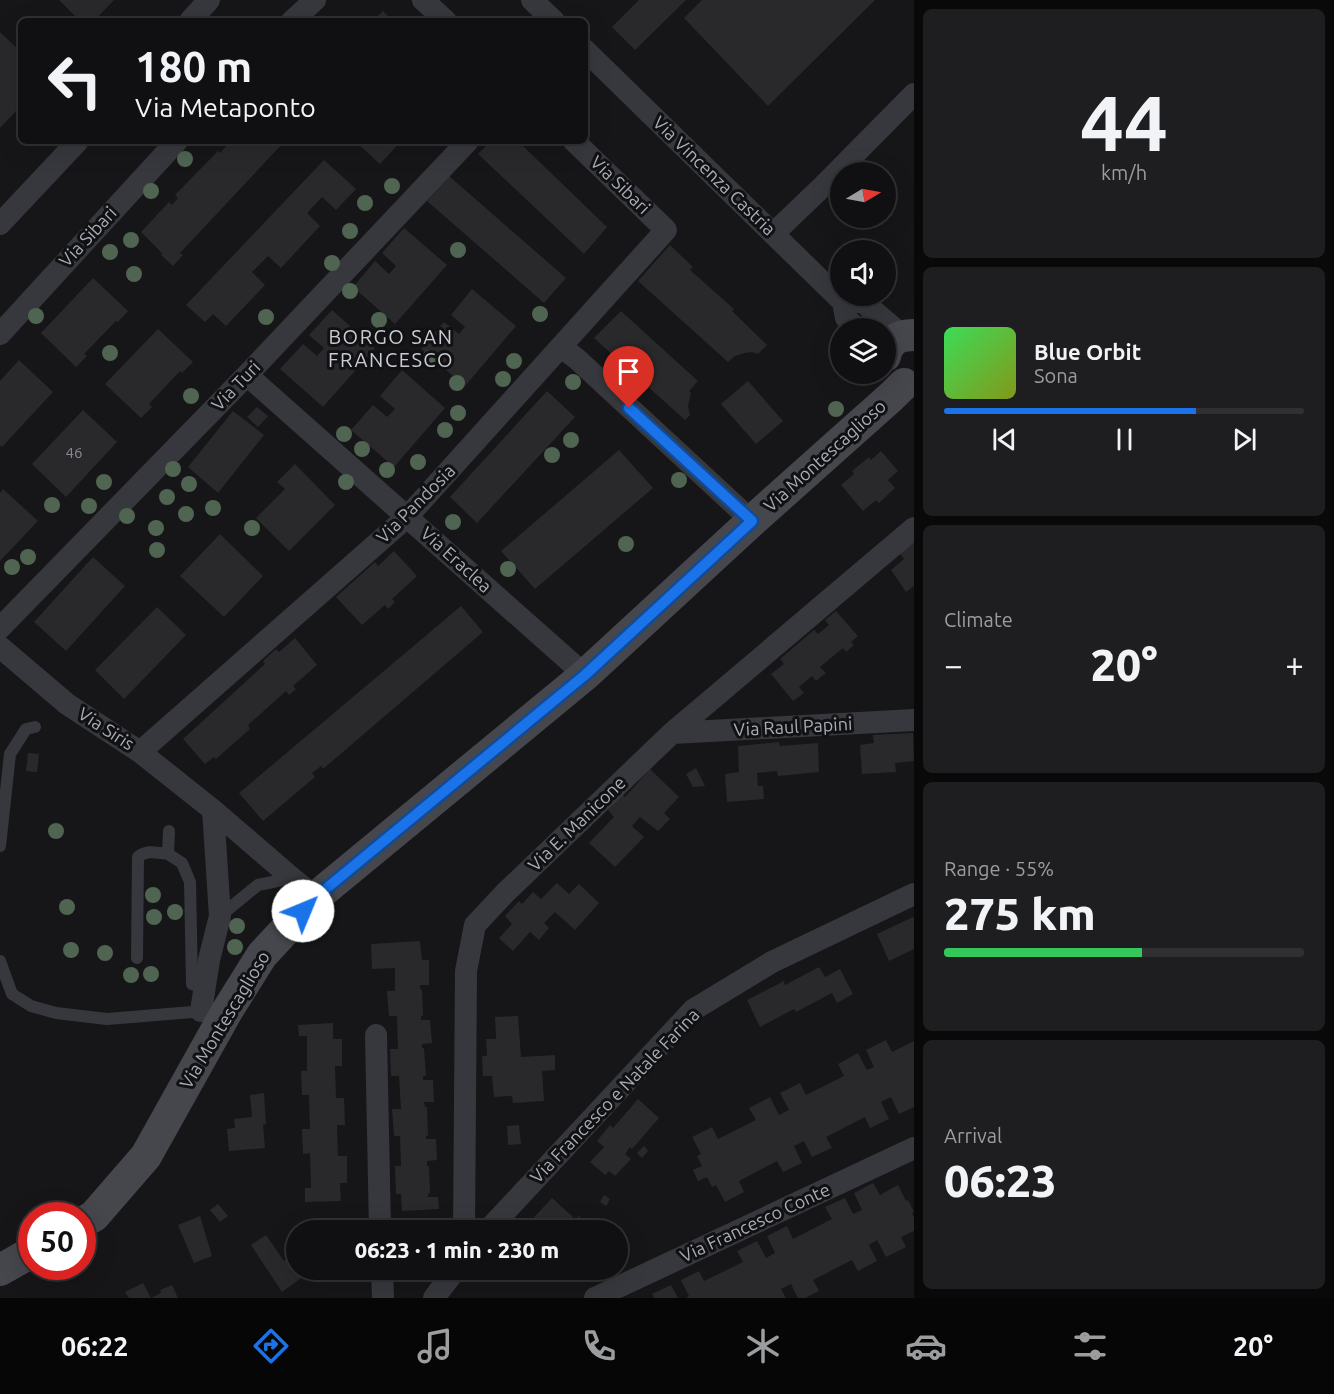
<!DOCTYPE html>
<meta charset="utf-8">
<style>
body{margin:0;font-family:Ubuntu,sans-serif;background:#1e1e20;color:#f1f3f6;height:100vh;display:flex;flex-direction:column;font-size:22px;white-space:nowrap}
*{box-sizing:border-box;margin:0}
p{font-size:20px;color:#9c9d9f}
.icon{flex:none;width:33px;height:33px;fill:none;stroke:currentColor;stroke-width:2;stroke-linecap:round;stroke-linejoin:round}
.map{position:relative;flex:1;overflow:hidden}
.sheet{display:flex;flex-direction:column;gap:9px;padding:9px;background:#09090a;width:420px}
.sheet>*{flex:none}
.top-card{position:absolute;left:18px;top:18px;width:570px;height:126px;border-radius:9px;box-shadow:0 6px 24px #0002,0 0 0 2px #303032;background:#101012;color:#f1f3f6;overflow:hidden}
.needle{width:39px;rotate:80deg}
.buttons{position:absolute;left:830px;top:162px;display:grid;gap:12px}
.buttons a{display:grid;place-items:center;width:66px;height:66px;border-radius:50%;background:#101012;box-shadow:0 6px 24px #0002,0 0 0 2px #303032;font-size:30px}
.speed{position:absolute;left:18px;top:1202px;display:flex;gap:12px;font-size:30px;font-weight:700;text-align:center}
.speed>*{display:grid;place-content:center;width:78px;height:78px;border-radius:50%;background:#101012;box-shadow:0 6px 24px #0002,0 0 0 2px #303032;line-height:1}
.speed .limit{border:9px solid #d22;background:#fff;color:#111}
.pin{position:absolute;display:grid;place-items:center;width:51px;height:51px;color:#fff;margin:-62px -26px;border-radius:50% 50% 50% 0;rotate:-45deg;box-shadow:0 0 6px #0007}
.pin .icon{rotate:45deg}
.me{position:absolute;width:66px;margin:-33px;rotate:45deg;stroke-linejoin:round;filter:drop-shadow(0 0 4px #0008)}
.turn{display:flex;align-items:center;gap:21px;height:126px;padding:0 18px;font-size:27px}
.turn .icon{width:78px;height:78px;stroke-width:2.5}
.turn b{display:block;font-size:42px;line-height:51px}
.big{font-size:45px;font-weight:800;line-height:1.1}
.sheet .tile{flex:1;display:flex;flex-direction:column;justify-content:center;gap:9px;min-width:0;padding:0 21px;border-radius:9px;background:#1e1e20}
.sheet .dial{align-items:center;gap:0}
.dial b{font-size:78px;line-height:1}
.song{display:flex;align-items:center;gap:18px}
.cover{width:72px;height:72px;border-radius:9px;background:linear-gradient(135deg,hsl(130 70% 55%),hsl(70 70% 35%))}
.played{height:6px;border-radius:3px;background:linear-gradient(90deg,#1a73e8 70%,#303032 70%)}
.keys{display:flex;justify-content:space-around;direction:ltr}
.heat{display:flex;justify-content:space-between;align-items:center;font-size:33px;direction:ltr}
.charge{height:9px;border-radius:4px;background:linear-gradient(90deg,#34c759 55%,#303032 0)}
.trip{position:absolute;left:286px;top:1220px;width:342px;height:60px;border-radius:30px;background:#101012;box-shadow:0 6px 24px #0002,0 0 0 2px #303032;font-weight:800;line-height:60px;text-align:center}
.tabs{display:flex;height:96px;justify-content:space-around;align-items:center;background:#060607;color:#9c9d9f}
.tabs .icon{width:42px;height:42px}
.tabs .active{color:#1a73e8}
.tabs b{font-size:27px;color:#f1f3f6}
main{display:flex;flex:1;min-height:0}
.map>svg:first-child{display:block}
.building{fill:#29292c}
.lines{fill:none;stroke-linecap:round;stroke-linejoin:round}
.service{stroke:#37383d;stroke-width:12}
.minor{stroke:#37383d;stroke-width:22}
.secondary{stroke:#45474d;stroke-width:32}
.tree{fill:#506452}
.route-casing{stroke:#114b97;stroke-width:15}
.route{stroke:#1a73e8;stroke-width:10}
.labels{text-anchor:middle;stroke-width:6;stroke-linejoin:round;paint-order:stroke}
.number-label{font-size:15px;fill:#888b94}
.street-label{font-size:18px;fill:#a8adb8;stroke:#111113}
.neighbourhood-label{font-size:20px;letter-spacing:1.5px;fill:#c9ccd4;stroke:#111113}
</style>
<main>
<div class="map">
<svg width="914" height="1298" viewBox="0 0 914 1298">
<rect width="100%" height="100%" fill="#161618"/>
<!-- building -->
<path class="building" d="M59,0H114L94,21H80Z
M639,0H686L635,50L612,27Z
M702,0H875L768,106L684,18Z
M383,11L393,21H373Z
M0,32L21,52V106L0,128Z
M231,141H285L180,253L183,255L173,266L161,255L162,253L141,232L169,202L172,205L178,198L175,195L218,151L220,153Z
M355,141H401L380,164Z
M491,141H515L521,147L522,145L607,227L584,254L478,154Z
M324,160L356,189L336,210L322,197L307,213L320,226L281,268L268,256L252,272L265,285L226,326L213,314L205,322L186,305Z
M449,176L566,278L544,303L427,201Z
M404,228L447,265L395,324L353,287L375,261L389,274L396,266L382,253Z
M670,245L693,267L690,270L734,309L732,311L767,345L758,354L752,352L745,353L735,356L728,362L638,281Z
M93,278L128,311L118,322L116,321L84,354L87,356L76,367L41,333Z
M472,289L516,326L465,386L421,349L444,322L459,334L465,327L451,315Z
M332,310L375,348L323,407L280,369L303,344L317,356L324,348L309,335Z
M621,311L698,381L689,391L691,393L688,406L690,415L685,420L594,338Z
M158,329L193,362L182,373L180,371L149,404L152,407L141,418L105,384Z
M19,360L53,392L2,447L0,445V381Z
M402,370L445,408L394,467L351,430L373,405L387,417L395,409L380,396Z
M748,381L783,421L756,444L721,404Z
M547,391L575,417L477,523L450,497Z
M257,407L268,416L258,427L247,417Z
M83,410L117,442L66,497L32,464Z
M233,411L264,435L218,493L188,467Z
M619,450L653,488L535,589L501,551Z
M881,451L898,471L888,480L895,488L879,503L876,500L863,511L841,485L854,474L852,471L869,457L871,460Z
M295,464L335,505L289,551L256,518L285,489L277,482Z
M3,489L38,521L0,561V493Z
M220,534L263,576L224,617L180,576Z
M914,539V586L906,592L891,570L904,559L898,551Z
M394,551L417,576L392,599L395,602L388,609L385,605L362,625L336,597L375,562L378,566Z
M93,557L125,586L66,651L34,622Z
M461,606L483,632L323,769L321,766L312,773L315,777L263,821L239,793Z
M157,607L186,635L124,699L95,670Z
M836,611L858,636L851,642L854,645L846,652L843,648L820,667L826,673L816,681L812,676L799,687L804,693L793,701L771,674L784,664L780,659L814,630L818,634L829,625L825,620Z
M295,638L317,665L293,686L296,689L289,695L286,691L248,725L250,729L216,759L214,757L205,764L183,739L265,664L263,661L276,649L279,652Z
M913,733L914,761L895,763L896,772L862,774L860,745L874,743L873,735Z
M779,742L780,746L818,743L819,772L778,776L777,771L757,773L758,786H763L764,799L727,802L725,774L739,772L738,746Z
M28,753L39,754L37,772L26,771Z
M696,768L705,786L693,787L686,774Z
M650,769L679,797L664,813L670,819L658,831L640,817L632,826L644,837L615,867L589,843L614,817L608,810L622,794L625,797Z
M557,883L569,894L579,884L599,903L575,930L555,912L544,923L549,928L539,940L530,932L513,951L499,938L512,924L505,916L519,901L522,904L533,892L541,899Z
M913,917L914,919V949L889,961L877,934Z
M420,941L422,960H429V985H420V989H422L423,1016H421V1020H430L432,1043L422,1044V1048H424L426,1076H423V1080H433L434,1102H424L425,1107H427L428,1135L426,1136V1139H436L437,1160L427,1161V1166H429L430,1193H428V1197H438L439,1209L402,1211L401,1194H396L395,1166H401L400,1136H394L392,1109H401L399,1076H391L390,1049H398L397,1016H389L387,991H395V968L372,969L371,944Z
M819,967L825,977L840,969L853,994L837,1003L832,993L796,1012L794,1009L760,1027L747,1000L784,981L785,985Z
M518,1016L521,1057L555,1055V1070L542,1071L544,1101L513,1103L512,1096L494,1097L492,1076H483L482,1056H487L486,1039H496L495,1017Z
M333,1023V1039H342V1066H335L336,1098H344L345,1125H337L338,1156H347V1183H340L341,1201L305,1202V1188H311L310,1153L303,1154L302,1129H310L309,1095H302L301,1071H307V1036H299L298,1025Z
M886,1040L892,1052L914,1041V1107L899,1114L891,1097L881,1102L889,1119L870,1128L865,1117L826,1137L832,1148L812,1157L804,1141L794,1146L802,1163L783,1172L777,1161L739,1181L744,1192L725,1202L716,1185L712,1187L707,1177L698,1181L693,1170L702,1166L697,1156L701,1154L692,1137L712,1127L718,1139L756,1120L749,1108L770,1097L779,1115L789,1110L780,1093L800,1083L806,1095L844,1076L838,1064L858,1053L867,1070L874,1067L866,1050Z
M264,1093L266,1124L263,1125L265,1148L229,1151L227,1129L235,1128L234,1119L252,1117L250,1095Z
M638,1099L659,1118L632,1149L630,1147L625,1154L631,1159L615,1176L609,1171L605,1175L590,1162L604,1147L597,1141L610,1125L613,1128Z
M519,1125L521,1144L508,1145L507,1126Z
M644,1146L648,1151L642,1158L637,1153Z
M873,1183L880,1195L898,1185L906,1201L908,1200L914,1212L912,1213L914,1217V1231L901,1237L906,1247L886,1257L877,1240L869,1245L877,1261L858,1271L852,1260L813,1280L819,1291L805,1298H798L791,1284L781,1289L786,1298H686L689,1296L681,1280L699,1271L704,1281L743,1262L737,1251L757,1241L766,1258L775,1253L767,1236L787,1226L793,1239L832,1219L825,1207L845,1198L853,1214L862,1210L854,1193Z
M604,1195L610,1199L606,1206L600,1202Z
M552,1198L573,1217L562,1230H519L523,1225L525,1227Z
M218,1204L228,1216L220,1222L210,1210Z
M200,1216L212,1256L194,1263L178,1225Z
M579,1216L583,1221L579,1225L580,1226L576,1230H571L568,1227Z
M266,1235L284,1261L294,1253L297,1257V1269H305L308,1273L282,1292L251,1245Z
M510,1269H523L517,1275Z
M143,1283L151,1298H129L125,1292Z
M172,1285L178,1298H151L161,1293L160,1290Z
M671,1285L678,1298H654L652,1294Z"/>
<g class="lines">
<!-- service -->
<path class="service" d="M169,831L168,854L182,863L190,882L192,984L204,988
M0,846L10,754L26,729L35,727
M220,916L258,885L292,878
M137,958L138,857C147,849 157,853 168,854
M0,961L12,994L31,1006L56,1013L107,1019L205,1011"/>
<!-- minor -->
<path class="minor" d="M423,0L446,21
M532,0L554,21
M190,21L209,0
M292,21L315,0
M585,50L843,302L846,318L856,328
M0,224L78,141
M773,234L821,188L914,94
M843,302H863L902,335
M0,334L177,141
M561,347L577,359L752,521
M247,375L585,675
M0,628L247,375L468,141
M0,647L67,704L140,752L213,810
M672,733L914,720
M140,752L407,517L666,230L574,141
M201,1011L209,960L220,916L213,810L292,878L316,897
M376,1035L380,1230
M464,1230L466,971L475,925L505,893L672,733L914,528
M488,1230L693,1010L772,962L914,894
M382,1269L383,1298
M434,1298L456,1269
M595,1298L914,1148"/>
<!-- secondary -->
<path class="secondary" d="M885,356C889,340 898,335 914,335
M82,1223L94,1216L146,1156L227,1011L262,955L316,897L585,675L752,521L892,396L904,384
M0,1270L32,1252"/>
</g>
<!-- trees -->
<g class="tree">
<circle cx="185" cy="159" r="8"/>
<circle cx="392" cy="186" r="8"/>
<circle cx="151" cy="191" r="8"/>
<circle cx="365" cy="203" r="8"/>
<circle cx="350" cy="231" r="8"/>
<circle cx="131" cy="240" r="8"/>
<circle cx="458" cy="250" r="8"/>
<circle cx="110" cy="252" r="8"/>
<circle cx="332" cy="263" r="8"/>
<circle cx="134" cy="274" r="8"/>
<circle cx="350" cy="291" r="8"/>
<circle cx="540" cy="314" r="8"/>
<circle cx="36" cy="316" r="8"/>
<circle cx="266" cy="317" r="8"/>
<circle cx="379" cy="320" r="8"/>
<circle cx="110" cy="353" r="8"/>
<circle cx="430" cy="358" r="8"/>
<circle cx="514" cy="361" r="8"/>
<circle cx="503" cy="379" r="8"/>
<circle cx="573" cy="382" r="8"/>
<circle cx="457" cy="383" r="8"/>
<circle cx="191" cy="396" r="8"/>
<circle cx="836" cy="409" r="8"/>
<circle cx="458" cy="413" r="8"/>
<circle cx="445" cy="430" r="8"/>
<circle cx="344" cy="434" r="8"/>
<circle cx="571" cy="440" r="8"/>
<circle cx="362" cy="449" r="8"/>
<circle cx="552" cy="455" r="8"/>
<circle cx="418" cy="462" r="8"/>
<circle cx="173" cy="469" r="8"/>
<circle cx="387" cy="470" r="8"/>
<circle cx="679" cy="480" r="8"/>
<circle cx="104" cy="482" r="8"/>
<circle cx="346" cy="482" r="8"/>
<circle cx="189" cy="484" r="8"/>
<circle cx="167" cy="497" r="8"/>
<circle cx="52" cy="505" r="8"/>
<circle cx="89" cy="506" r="8"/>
<circle cx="213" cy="508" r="8"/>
<circle cx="186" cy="514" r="8"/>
<circle cx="127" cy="516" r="8"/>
<circle cx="453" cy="522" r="8"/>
<circle cx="156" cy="528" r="8"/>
<circle cx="252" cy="528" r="8"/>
<circle cx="626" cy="544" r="8"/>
<circle cx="157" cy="550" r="8"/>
<circle cx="28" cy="557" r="8"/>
<circle cx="12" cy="567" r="8"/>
<circle cx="508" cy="569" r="8"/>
<circle cx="56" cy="831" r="8"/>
<circle cx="153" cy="895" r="8"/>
<circle cx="67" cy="907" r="8"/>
<circle cx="175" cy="912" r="8"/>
<circle cx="154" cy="917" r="8"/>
<circle cx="237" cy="926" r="8"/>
<circle cx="235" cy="947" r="8"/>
<circle cx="71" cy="950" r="8"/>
<circle cx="105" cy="953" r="8"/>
<circle cx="151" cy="974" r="8"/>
<circle cx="131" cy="975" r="8"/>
</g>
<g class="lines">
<!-- route casing -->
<g class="route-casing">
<path id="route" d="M303,911L316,897L585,675L752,521L629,408"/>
</g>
<!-- route -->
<use href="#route" class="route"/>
</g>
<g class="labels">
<!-- number labels -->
<g class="number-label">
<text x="74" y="458">46</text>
</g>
<!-- street labels -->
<g class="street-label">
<text transform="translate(714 176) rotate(44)" y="6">Via Vincenza Castria</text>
<text transform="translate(620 185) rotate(44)" y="6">Via Sibari</text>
<text transform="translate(88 237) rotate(-47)" y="6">Via Sibari</text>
<text transform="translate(236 386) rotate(-46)" y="6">Via Turi</text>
<text transform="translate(825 456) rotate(-42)" y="6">Via Montescaglioso</text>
<text transform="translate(416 504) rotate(-45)" y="6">Via Pandosia</text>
<text transform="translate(456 560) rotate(42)" y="6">Via Eraclea</text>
<text transform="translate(793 727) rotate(-3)" y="6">Via Raul Papini</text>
<text transform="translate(106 729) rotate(33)" y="6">Via Siris</text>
<text transform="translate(577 824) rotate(-44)" y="6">Via E. Manicone</text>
<text transform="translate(225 1020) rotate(-59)" y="6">Via Montescaglioso</text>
<text transform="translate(615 1096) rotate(-46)" y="6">Via Francesco e Natale Farina</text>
<text transform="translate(755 1223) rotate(-25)" y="6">Via Francesco Conte</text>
</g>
<!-- neighbourhood labels -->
<g class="neighbourhood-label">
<text x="391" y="344">BORGO SAN<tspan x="391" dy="23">FRANCESCO</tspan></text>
</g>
</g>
</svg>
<div class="buttons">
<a><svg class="needle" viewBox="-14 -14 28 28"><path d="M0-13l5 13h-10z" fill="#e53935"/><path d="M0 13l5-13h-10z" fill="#9c9d9f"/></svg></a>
<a><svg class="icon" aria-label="sound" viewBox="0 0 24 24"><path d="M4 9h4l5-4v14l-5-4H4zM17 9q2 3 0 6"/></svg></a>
<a><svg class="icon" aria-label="layers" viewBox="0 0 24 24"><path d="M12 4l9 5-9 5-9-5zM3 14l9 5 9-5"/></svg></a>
</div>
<div class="speed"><div class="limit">50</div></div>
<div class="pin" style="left:629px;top:408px;background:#d93025"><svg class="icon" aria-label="arrive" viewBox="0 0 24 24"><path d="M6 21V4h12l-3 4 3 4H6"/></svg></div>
<svg class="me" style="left:303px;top:911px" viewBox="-20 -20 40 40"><circle r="19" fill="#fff"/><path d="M0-13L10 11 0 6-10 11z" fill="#1a73e8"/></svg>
<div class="trip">06:23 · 1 min · 230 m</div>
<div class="top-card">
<div class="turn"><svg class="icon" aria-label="left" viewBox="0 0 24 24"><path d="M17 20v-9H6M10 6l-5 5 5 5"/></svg><div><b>180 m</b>Via Metaponto</div></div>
</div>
</div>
<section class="sheet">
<div class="tile dial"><b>44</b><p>km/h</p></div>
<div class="tile">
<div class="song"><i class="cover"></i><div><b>Blue Orbit</b><p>Sona</p></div></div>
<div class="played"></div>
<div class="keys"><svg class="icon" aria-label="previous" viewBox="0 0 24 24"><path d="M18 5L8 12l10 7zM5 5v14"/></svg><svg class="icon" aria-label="pause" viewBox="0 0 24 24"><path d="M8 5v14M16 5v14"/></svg><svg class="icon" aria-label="next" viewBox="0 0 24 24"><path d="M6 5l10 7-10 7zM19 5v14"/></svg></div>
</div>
<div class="tile"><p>Climate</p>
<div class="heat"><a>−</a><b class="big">20°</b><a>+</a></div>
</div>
<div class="tile"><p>Range · 55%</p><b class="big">275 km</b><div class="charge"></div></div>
<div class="tile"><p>Arrival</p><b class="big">06:23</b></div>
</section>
</main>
<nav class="tabs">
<b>06:22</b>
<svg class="icon active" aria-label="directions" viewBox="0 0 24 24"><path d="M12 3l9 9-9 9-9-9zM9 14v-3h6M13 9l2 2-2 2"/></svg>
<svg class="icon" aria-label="music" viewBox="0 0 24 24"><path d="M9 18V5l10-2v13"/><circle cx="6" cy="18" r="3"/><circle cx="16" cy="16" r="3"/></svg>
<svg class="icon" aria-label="phone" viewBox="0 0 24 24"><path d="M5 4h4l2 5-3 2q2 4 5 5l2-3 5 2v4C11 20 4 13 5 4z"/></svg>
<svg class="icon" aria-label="climate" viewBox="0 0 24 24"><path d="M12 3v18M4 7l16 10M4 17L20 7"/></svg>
<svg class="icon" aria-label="car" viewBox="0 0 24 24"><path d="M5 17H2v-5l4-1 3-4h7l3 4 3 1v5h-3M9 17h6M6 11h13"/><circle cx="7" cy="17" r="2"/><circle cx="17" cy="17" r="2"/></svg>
<svg class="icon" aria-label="filters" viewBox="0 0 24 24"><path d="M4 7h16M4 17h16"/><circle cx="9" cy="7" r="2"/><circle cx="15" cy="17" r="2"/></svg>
<b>20°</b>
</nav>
